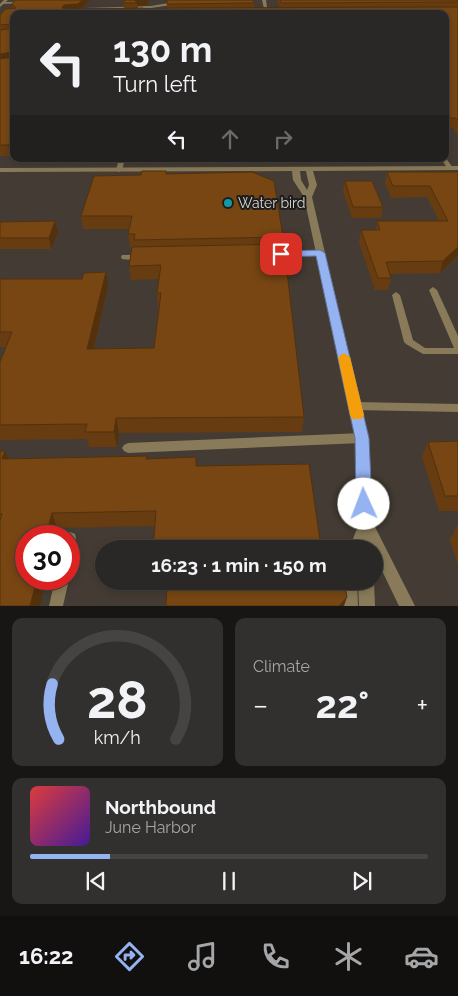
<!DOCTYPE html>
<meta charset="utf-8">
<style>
body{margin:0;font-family:Raleway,sans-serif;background:#32302e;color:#f1f3f6;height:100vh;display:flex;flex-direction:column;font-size:19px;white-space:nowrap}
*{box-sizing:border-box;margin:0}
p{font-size:16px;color:#a5a6a7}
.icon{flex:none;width:28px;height:28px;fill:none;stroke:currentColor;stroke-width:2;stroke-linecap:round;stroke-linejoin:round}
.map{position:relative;height:606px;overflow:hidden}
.drawer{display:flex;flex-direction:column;gap:12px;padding:12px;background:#171615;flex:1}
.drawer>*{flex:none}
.top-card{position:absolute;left:10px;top:10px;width:439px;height:152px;border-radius:10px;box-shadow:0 2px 8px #0003,0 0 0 1px #464443;background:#2a2826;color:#f1f3f6;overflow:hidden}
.speed{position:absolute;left:15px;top:525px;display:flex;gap:10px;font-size:25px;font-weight:700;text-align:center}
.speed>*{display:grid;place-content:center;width:65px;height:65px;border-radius:50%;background:#2a2826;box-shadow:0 2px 8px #0003,0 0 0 1px #464443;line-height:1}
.speed .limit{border:8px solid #d22;background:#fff;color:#111}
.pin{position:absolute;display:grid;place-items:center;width:42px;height:42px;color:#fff;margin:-21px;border-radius:10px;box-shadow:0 2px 8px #0006}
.me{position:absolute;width:55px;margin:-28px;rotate:358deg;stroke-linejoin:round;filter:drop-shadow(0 0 4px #0008)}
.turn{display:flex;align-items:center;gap:18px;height:105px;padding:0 20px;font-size:22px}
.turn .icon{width:65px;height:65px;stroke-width:2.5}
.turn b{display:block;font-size:35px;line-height:42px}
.lanes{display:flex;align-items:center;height:48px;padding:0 20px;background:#0003;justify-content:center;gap:25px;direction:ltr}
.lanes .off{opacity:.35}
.big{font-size:38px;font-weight:700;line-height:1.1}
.drawer .widget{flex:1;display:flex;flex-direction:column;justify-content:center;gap:8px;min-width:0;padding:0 18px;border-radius:10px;background:#32302e}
.drawer .dial{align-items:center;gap:0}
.dial svg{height:130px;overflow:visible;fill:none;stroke:#464443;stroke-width:7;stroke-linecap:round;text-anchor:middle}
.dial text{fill:#f1f3f6;stroke:none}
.song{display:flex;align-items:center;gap:15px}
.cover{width:60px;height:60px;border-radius:8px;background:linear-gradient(135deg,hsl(0 70% 55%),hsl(260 70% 35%))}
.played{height:5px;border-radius:2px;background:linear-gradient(90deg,#95b2f1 20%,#464443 20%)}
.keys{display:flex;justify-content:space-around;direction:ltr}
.heat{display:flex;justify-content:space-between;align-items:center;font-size:28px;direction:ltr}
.drawer .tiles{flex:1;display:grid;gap:12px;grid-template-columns:1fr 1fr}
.widget:last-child{grid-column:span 2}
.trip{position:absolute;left:95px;top:540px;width:288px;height:50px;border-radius:25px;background:#2a2826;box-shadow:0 2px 8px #0003,0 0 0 1px #464443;font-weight:700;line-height:50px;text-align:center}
.menu{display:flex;height:80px;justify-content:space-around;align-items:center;background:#11100f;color:#a5a6a7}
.menu .icon{width:35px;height:35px}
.menu .selected{color:#95b2f1}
.menu b{font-size:22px;color:#f1f3f6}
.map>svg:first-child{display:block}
.built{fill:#443c34;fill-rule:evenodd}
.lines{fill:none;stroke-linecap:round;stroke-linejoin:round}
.service{fill:#897b59;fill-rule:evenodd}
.minor{fill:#897b59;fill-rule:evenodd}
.wall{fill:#663c10}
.shaded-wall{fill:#53310d}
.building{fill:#774613;stroke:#53310d}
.route{fill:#95b2f1;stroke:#61749d}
.slow{fill:#f59e0b}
.culture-dot{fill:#0f9aa8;stroke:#1e1d1b;stroke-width:2}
.labels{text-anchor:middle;stroke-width:4;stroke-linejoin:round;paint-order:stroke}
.poi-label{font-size:14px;fill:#d9d7d5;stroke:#1e1d1b;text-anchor:start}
</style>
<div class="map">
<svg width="458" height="606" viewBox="0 0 458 606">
<rect width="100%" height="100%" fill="#383532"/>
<!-- built -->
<path class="built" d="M0,0H458V606H0ZM14,14H445V159H14ZM26,536H69V579H26ZM104,549H374V581H104Z"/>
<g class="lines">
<!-- service -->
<path class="service" d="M171,0H175L171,5L151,8H84L151,6L169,3Z
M262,0H266L268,14L265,13Z
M2,2H23L25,3L1,4Z
M175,12L176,14H131L133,13Z
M445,157L453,168L452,169H448L441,159H445Z
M119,159H125L122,170L119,172L116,170Z
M320,251L324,253L323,255L278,256L274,254L278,252Z
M122,255H140L144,257C139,261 128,260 122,259L121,257Z
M433,287L437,290L458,336V354H423L406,344L404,342L392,295L396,292L400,295L413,340L425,348H454L429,290Z
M355,402L458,404V412L355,410L351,409L350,406L351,403Z
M362,433L366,435L368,438L366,441L362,443L128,453L124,451L122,448L124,445L128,443Z
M362,524L366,526L368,530L362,549H349L358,526Z
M70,532L75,534L76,538L74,549L69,551V536H64L65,534Z
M55,579H69L63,606H49Z
M343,581H357L358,606H344Z"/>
<!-- minor -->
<path class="minor" d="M4,0H8L0,7V4Z
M458,166V170L313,171L317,185L312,197L368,438L371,519L415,606H399L374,554V549H358L356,438L304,197L293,180L292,171L0,172V168ZM300,171H306L309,185L307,190L301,180Z
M358,581H374L375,606H359Z"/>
</g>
<!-- wall -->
<path class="wall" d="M90,0L81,10L124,9L123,3L125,0L147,5L138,6V8H143V14H14V151L11,156H0V15L12,8V4Z
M277,0H458V135L453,128H445V14L167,8V4L254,3V8H280Z
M387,172H458V256L440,273L389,274L391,278L388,290H375L359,242L361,230H376L377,221H439L427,197L391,198L385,183Z
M167,174L283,237L282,244L291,263L290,277H287L304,417L302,432L119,433L117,447H89L87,439L0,440V362L6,347H0V279L108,287L94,349L154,348L160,308H158L157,293L159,279L131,280L129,266L132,247H130L128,234L129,229H83L81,216L141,175Z
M345,181L383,207L381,218H352L343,191Z
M55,221L58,232L51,249H0V222Z
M458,441V511H439L422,457L428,442Z
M0,451H5L8,459H147L196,457L197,466L321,547V549H153L155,526L57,528L55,536H26V579H46L40,606H0Z
M457,526H458V565L450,540Z"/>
<!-- shaded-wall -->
<path class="shaded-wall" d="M82,0H90L79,11L62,8L64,5Z
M134,0H149L147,5L138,6L137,3Z
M12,52L14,61L0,64V54Z
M14,136V151L11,156L8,145Z
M55,221L58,232L51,249L49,238Z
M458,247V255L440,273L443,261Z
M106,272L108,287L90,364L87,349Z
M116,418L119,433L117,447L114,432Z
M5,451L11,466L2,459Z
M52,513L57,528L55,536H46Z
M37,579H46L40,606H30Z
M347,597L344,606H339Z"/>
<!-- building -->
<path class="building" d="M15,0H82L78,4L64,5L62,8L78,10L143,8L141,14H14V27L12,24L0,25V15L6,9L16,8L12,4Z
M125,0H135L137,3H123Z
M167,0H253L254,3L167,4Z
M280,0H458V2L281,3Z
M458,7V121L455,118H445V14H164L166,8Z
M14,28V136L8,145H0V59L13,57L12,52L0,54V30Z
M142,171H166V174L252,172L274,181L283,237L134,240L135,234H128L132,216H81L94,176L141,175Z
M387,172H458V247L443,261L386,262L391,278H378L361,230H380L377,221H448L430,186H393Z
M345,181H372L383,207H353Z
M55,221L49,238H0V222Z
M288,244L291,263H286L304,417L116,418L114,432H85L87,424L0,425V362L12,332H0V279H82L84,273L106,272L87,349L154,348L161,293H157L161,265L129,266L132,247Z
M458,441V496H445L428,442Z
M0,451H5L2,459L147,456L146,459L196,457V466L309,464L321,547L307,548L308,549H153L156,511L52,513L46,536H26V579H37L30,606H0V520L2,514H0Z
M167,581H344L347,597L339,606H166Z"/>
<!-- route -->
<path class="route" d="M320,250L325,253L369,438L372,504L370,509L364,511L359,509L356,504L355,438L316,256L281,257L276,254L281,251Z"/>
<!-- slow -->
<path class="slow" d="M344,353L350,357L364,415L362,419H352L350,415L338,357Z"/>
<!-- markers -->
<circle class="culture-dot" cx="228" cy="203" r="5"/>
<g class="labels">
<!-- poi labels -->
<g class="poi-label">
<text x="238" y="208">Water bird</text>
</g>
</g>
</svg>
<div class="speed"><div class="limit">30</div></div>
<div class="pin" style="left:281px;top:254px;background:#d93025"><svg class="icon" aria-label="arrive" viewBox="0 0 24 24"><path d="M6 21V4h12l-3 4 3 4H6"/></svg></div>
<svg class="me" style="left:364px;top:504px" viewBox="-20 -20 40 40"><circle r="19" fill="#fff"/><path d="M0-13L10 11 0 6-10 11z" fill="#95b2f1"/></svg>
<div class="trip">16:23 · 1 min · 150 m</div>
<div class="top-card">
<div class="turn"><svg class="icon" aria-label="left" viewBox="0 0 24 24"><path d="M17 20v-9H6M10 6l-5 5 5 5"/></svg><div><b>130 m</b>Turn left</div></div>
<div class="lanes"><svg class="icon" aria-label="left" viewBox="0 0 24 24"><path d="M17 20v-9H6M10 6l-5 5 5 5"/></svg><svg class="icon off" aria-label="ahead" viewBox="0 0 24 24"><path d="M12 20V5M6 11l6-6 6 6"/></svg><svg class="icon off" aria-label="right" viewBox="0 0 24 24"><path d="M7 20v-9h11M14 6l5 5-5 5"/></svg></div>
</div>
</div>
<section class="drawer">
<div class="tiles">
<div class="widget dial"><svg viewBox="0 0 100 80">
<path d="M14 69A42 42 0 1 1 86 69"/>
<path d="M14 69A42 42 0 0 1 10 35" stroke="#95b2f1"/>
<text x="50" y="56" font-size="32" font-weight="700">28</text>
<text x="50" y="72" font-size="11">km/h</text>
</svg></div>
<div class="widget"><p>Climate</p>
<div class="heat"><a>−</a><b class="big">22°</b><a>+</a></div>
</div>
<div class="widget">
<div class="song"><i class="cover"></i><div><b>Northbound</b><p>June Harbor</p></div></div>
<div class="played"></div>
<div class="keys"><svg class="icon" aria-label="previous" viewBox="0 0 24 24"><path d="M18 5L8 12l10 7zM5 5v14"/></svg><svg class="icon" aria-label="pause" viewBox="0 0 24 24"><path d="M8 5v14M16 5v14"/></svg><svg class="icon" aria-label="next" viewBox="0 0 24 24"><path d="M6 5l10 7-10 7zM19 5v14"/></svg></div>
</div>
</div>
</section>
<nav class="menu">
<b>16:22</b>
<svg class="icon selected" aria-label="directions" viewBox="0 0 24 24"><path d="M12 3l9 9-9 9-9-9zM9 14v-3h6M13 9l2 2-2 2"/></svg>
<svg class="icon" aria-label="music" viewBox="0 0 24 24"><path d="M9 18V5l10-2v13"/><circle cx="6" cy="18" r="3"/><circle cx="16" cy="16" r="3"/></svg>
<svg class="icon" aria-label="phone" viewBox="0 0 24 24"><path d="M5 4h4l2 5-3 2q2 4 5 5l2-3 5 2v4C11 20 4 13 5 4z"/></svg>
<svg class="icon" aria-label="climate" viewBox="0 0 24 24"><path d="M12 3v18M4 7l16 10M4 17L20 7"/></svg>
<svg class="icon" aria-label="car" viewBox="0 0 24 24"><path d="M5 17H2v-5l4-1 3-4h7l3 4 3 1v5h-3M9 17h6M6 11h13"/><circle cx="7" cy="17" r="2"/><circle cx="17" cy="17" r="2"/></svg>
</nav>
